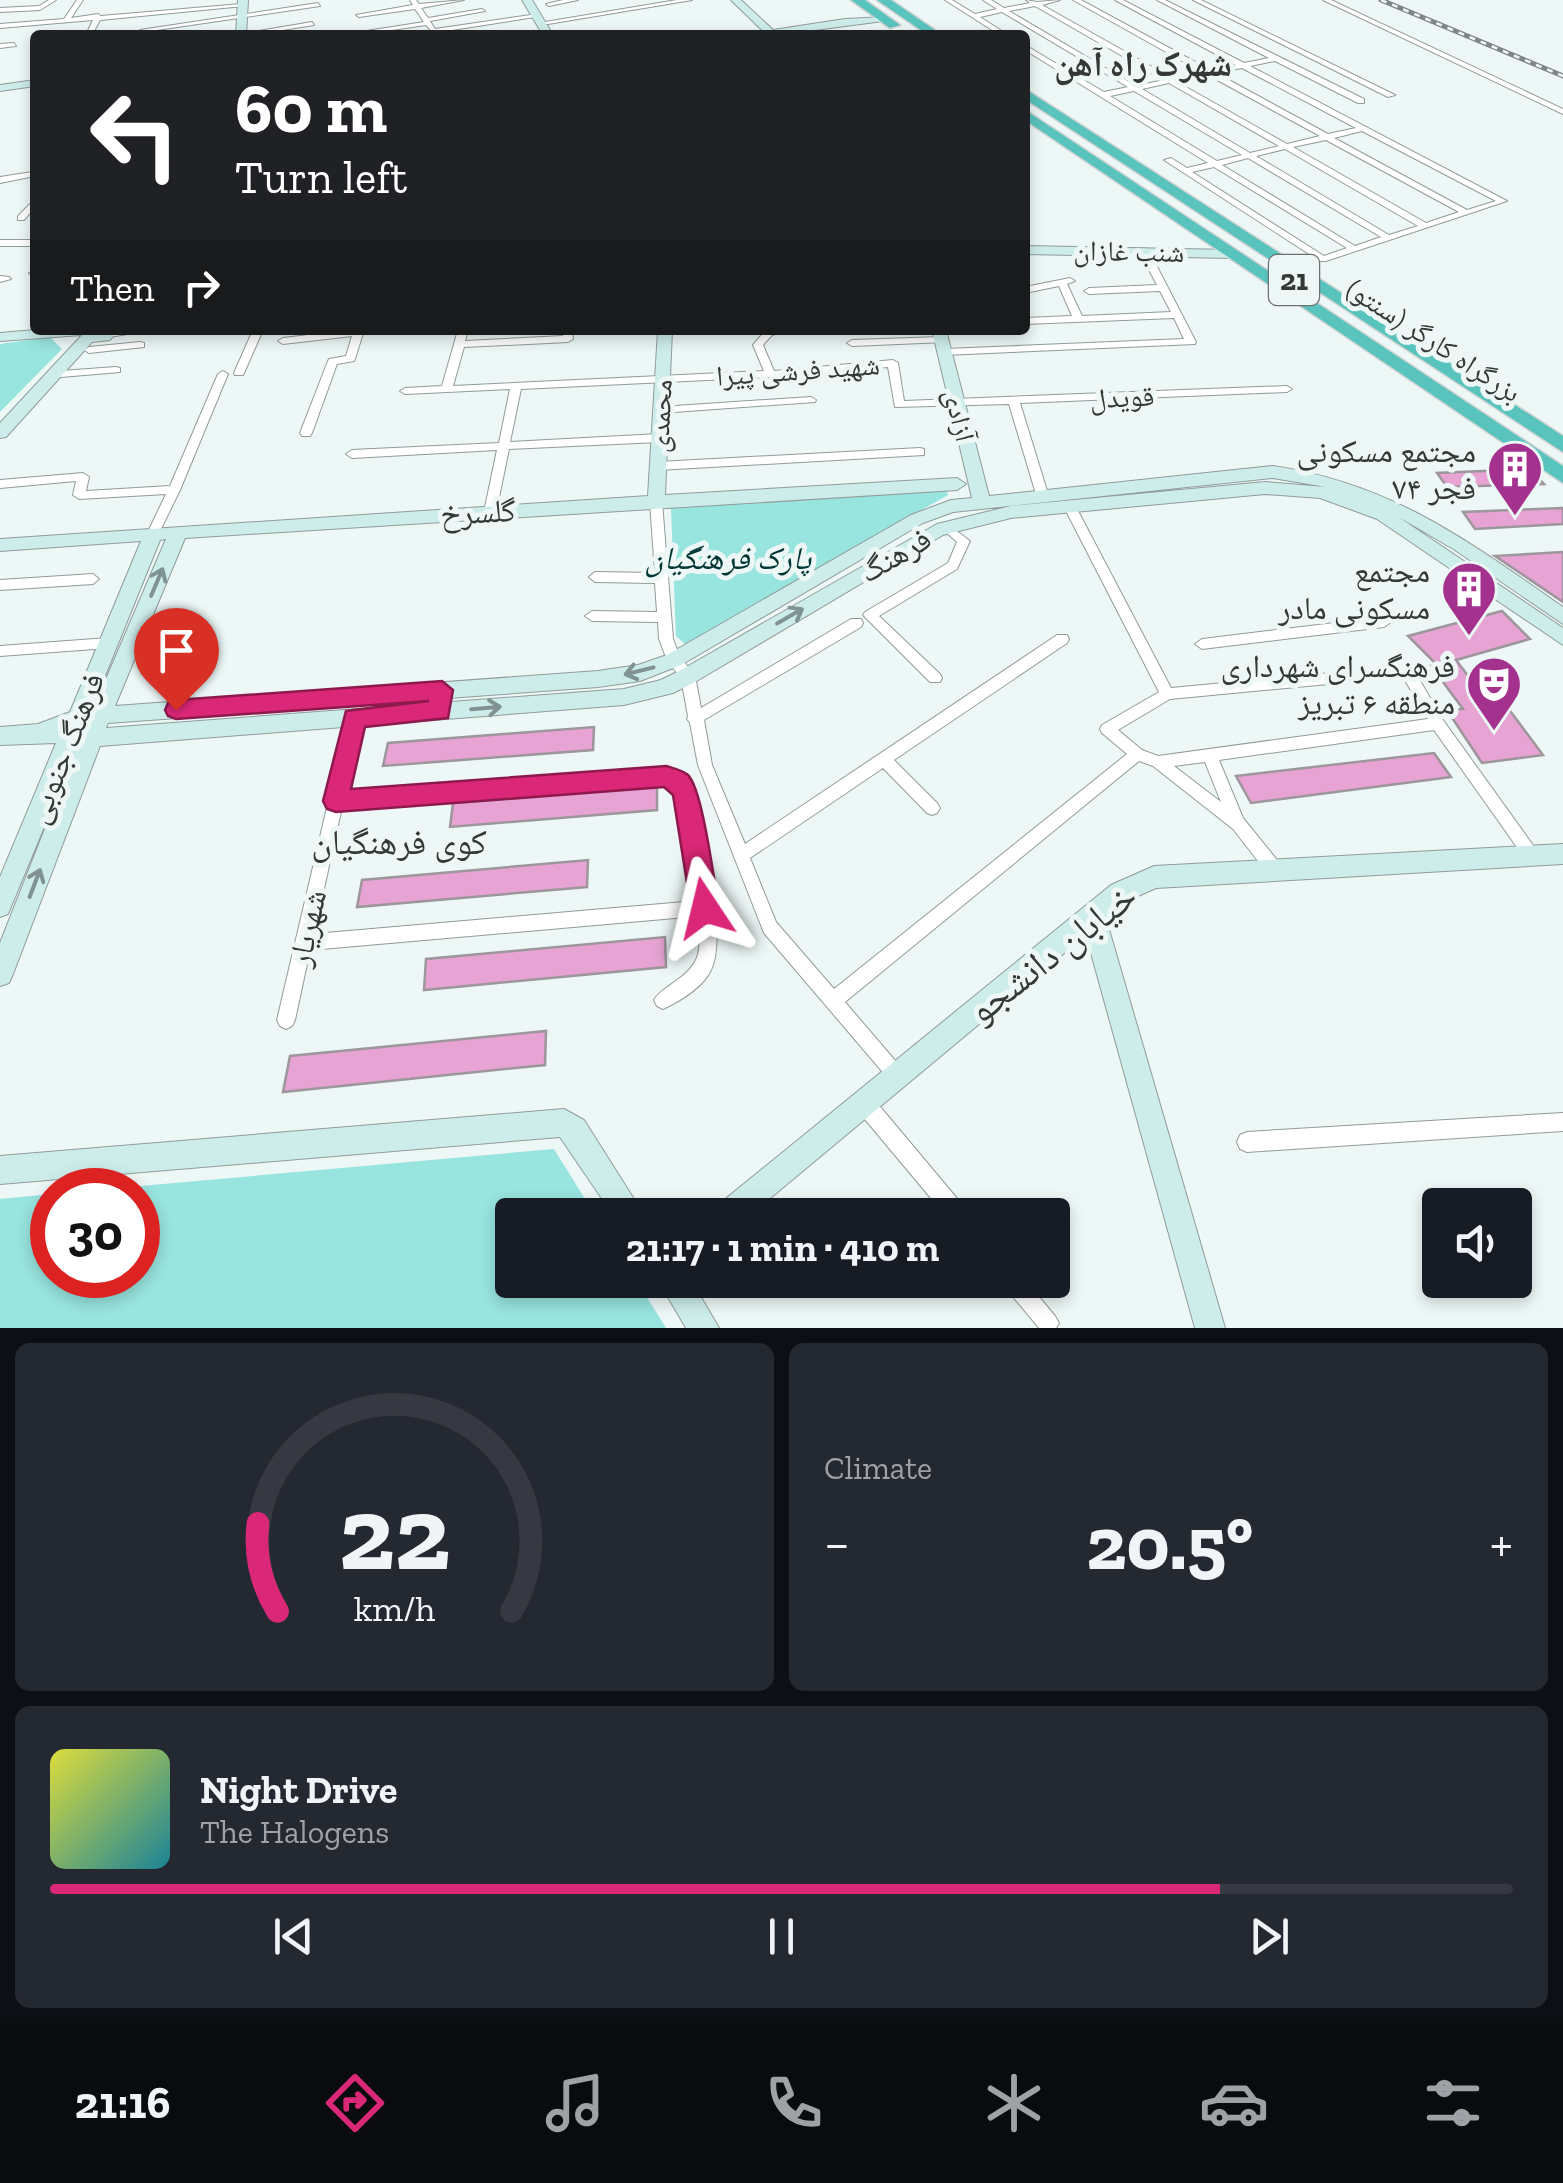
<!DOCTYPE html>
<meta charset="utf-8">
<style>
body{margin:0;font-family:"Zilla Slab","Noto Naskh Arabic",serif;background:#242831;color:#f1f3f6;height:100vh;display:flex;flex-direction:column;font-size:38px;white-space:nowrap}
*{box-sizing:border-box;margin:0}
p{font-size:32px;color:#9ea1a6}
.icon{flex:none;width:55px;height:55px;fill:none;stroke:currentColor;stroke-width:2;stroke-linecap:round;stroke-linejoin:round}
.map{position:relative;height:1328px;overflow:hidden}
.sheet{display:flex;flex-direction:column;gap:15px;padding:15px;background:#0d0f14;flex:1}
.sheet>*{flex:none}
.top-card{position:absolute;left:30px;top:30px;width:1000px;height:305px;border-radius:10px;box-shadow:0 5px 15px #0003;background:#202124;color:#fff;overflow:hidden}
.buttons{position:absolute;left:1422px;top:1188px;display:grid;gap:20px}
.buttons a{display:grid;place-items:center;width:110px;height:110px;border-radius:10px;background:#171b24;box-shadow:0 5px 15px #0003;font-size:50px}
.speed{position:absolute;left:30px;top:1168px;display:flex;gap:20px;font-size:50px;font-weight:700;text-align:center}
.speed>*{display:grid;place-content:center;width:130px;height:130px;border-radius:50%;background:#171b24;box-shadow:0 5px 15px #0003;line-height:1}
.speed .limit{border:15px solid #d22;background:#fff;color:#111}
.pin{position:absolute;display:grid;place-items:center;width:85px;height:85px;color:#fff;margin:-102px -42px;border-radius:50% 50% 50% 0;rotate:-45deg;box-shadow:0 0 10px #0007}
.pin .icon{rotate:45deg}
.me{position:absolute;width:110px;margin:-55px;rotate:350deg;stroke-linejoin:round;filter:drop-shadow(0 0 8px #0008)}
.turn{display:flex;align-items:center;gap:35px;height:210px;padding:0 40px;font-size:45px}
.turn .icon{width:130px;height:130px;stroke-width:2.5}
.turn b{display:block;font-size:70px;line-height:85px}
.then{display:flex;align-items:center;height:95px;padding:0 40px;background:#0003;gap:20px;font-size:38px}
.big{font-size:75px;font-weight:700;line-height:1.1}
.sheet .widget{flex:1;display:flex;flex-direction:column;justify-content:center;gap:15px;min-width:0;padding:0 35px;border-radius:15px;background:#242831}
.sheet .dial{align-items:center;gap:0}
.dial svg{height:260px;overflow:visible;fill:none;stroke:#363941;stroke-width:7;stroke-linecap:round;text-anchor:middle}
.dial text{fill:#f1f3f6;stroke:none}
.song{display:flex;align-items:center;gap:30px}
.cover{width:120px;height:120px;border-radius:15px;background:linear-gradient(135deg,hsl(60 70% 55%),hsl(190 70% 35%))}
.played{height:10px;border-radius:5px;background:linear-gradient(90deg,#db2777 80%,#363941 80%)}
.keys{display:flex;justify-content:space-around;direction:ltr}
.heat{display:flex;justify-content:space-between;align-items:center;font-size:55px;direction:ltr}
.sheet .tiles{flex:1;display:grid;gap:15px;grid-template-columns:1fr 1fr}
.widget:last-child{grid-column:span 2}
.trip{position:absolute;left:495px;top:1198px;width:575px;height:100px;border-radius:10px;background:#171b24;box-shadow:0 5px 15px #0003;font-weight:700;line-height:100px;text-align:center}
.dock{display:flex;height:160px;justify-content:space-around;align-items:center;background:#090b0e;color:#9ea1a6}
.dock .icon{width:70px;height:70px}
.dock .on{color:#db2777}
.dock b{font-size:45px;color:#f1f3f6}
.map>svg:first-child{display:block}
.green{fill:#98e4df}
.building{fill:#e6a3d4;stroke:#9d969b;stroke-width:2.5}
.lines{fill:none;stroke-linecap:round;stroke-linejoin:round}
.street-casing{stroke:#919b9a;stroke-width:2}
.secondary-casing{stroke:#919b9a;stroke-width:2}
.highway-casing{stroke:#d2d3d3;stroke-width:3}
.street{fill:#fff;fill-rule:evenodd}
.secondary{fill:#cdedeb;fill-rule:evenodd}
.highway{fill:#59c3bd;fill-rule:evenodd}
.rail-casing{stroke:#7f8685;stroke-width:5}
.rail{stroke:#ecf7f6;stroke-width:2.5;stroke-dasharray:6;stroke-linecap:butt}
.oneway{stroke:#809291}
.route{fill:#db2777;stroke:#8e194d;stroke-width:2.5}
.labels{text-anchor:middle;stroke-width:10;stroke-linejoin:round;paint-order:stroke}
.far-street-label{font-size:28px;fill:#343837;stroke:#ecf7f6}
.shield{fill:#ecf7f6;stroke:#6b7170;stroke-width:2.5}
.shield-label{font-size:30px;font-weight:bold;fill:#343837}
.poi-label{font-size:32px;fill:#343837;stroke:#ecf7f6;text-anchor:end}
.street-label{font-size:32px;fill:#343837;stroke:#ecf7f6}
.park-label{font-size:32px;font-style:italic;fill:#003634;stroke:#ecf7f6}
.far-district-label{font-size:35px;font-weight:bold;fill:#343837;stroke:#ecf7f6}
.neighbourhood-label{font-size:35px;fill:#343837;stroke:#ecf7f6}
.near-street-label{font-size:38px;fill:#343837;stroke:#ecf7f6}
</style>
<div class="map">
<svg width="1563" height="1328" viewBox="0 0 1563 1328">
<rect width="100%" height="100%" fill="#ecf7f6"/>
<!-- green -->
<path class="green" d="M50,337L62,349L0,412V344Z
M947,491L948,495L685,644L676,636L671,508Z
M554,1149L595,1215H512V1280H636L666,1328H0V1199L52,1194V1275H138V1190H96Z"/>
<!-- building -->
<path class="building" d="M1531,469L1544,484L1447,487L1437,473Z
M1563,508V524L1475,529L1463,512Z
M1563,552V602L1495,556Z
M1502,611L1530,639L1456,660L1494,710L1508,708L1543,755L1482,763L1447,710L1463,709L1431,666L1437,665L1408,636Z
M594,727L593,750L383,766L388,743Z
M1434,753L1451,777L1251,803L1236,776Z
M657,786V810L450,827L453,803Z
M588,860L587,887L357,907L362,880Z
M665,937L666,967L424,990L426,959Z
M546,1031L545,1065L283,1092L290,1056Z"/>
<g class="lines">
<!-- street casing -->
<g class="street-casing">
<path id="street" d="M49,0H56L40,10L0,12V8L39,6Z
M77,0H83L71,18L98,14L101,16L241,4L244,6L100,20L92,35H86L93,20L0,28V24L64,19Z
M410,0H416L419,4L464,0L421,8L428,18L482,9L485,11L430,21L435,29L538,14L541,16L433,33L426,25L358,35H341L424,22L415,9L359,17L356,15L413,5Z
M563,0H578L549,6L546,4Z
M677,0H692L542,25L539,23Z
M945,0H952L975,14L997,9L983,0H991L1004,8L1030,3L1026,0L1037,2L1060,0L1042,5L1172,78L1202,72L1073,0H1081L1210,70L1236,65L1115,0H1123L1244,63L1269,58L1157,0H1165L1364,99V103H1358L1275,61L1250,66L1507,201L1326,261H1320L1164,160L1171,158L1187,168L1208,163L1025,50V45L1104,92L1128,87L1002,12L980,17L1008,35H1000ZM1035,6L1164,80L1136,86L1009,11ZM1242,68L1356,128L1328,134L1216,73ZM1208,75L1320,136L1287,144L1177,82ZM1169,83L1279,146L1250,153L1142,89ZM1134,91L1242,155L1217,161L1110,96ZM1362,131L1496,201L1467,210L1334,138ZM1326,140L1459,212L1426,223L1293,147ZM1285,149L1418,226L1389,235L1256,156ZM1248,158L1381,237L1355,246L1222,165ZM1214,167L1347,248L1324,256L1192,172Z
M1193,0H1201L1395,95L1388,97Z
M1323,0H1331L1563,109V114Z
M318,3L320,6L143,32L140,30Z
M312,22L314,25L251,35H234Z
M14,43L16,46L0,48V44Z
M32,172H35V176L0,183V177Z
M35,199V207L24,220H18V216Z
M0,240H35V246H0Z
M1144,248L1149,251L1196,342L1195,344L944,355L939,352L944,349L1184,339L1174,318L1025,324V318L1072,316L1059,286L1025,293V287L1070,278L1075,281L1067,284L1082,316L1171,312L1160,291L1089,294L1084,291L1089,288L1157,285L1139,251Z
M34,270L35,276L31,275L29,273Z
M0,276L9,277L11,279L0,282Z
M115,330H139L134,333L109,337L104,334Z
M253,330H263L244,373L243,375H235L234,373Z
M350,330H364L355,359L354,361L337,364L312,433L310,436H302L300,433L328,361L329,359L346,356L352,336L283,344L278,341L283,338Z
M458,330H468L465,341L563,336L562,330H572L573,339L568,342L464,347L453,386L764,371L753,345L765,331L789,330L772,335L763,345L774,371L893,360L898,363L904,401L1287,386L1292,389L1287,392L1020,403L1048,494L1042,498L1036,494L1009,404L895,407L888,367L770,377L521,389L510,442L659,434L665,438L659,442L509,449L496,512L490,516L484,512L497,450L352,458L346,454L352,450L499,443L510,389L405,394L400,391L405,388L442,386Z
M941,337L946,340L945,342L852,346L847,343L852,340Z
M140,342L144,343V347L89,353L84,350L89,347Z
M116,367L120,368V372L61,377L56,374L61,371Z
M223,371L228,374L180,490L157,537L153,538L147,534L166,494L79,499L73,495L76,481L0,488V480L83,473L89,477L86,491L170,486L218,374Z
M811,397L816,400L815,402L660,413L655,410L660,407Z
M920,448L924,449V455L658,470L652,466L658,462Z
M656,498L662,502L673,639L680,657L695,676L701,708L851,619H861L863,623L861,627L704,720L712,765L745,844L1057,635H1067L1069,639L1067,643L894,760L937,803L940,808L937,813L932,815L927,813L883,768L750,858L776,922L834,989L1127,754L1102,733L1100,729L1102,725L1159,692L1065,509L1071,505L1077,509L1171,688L1407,666L1412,667L1443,720L1540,855L1538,860L1532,862L1526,860L1434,730L1219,760L1243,818L1281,865L1283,870L1281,875L1275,877L1269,875L1233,829L1153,766L1139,761L845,1002L904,1071L907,1077L904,1083L898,1086L892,1083L764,933L698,765L690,723L687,719L688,716L681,678L667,660L659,639L658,622L592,621L585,616L592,611L657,612L655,583L595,582L589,577L595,572L655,573L650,502ZM1403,677L1428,719L1158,756L1142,750L1118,730L1170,699ZM1205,762L1221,802L1174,766Z
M946,523L970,541L957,569L879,616L940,674L942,678L940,682H930L863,615L865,612L948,563L957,542L940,527Z
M93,574L99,579L93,584L0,590V580Z
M1384,617L1391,622L1384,627L1202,649L1195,644L1202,639Z
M108,638L115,643L108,648L0,656V646Z
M355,712L360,714L362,718L345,794L666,770L684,777L693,794C701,833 728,937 711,970C703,987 680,1001 663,1009L657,1006L654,1000C659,992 665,989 673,983C703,963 701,950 698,916L310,950L295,1020L292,1026L286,1029L280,1026L277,1020L348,718L350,714ZM665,782L674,787L677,794L696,901L314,934L342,807Z
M865,1095L872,1097L965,1208L968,1215H945L858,1111L856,1104L858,1097Z
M1563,1113V1131L1247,1152L1240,1149L1237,1142L1240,1135L1247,1132Z
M1002,1280H1025L1055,1316L1059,1323L1056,1328H1039L1005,1287Z"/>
</g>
<!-- secondary casing -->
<g class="secondary-casing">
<path id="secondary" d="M238,0H248L246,35H236Z
M522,0H532L553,35H543Z
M731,0H741L773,30L845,19L886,17L891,20L777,35H752L763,31Z
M35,80V86L0,91V85Z
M1025,246L1232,250L1239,254L1232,258L1025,254Z
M35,330H99L97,334L104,330H118L110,340L92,342L6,437L0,438V423L82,335L0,341V333Z
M658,330H672L665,495L957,478L966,484L957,490L185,538L115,706L598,671L638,665L667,655L911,515L951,500L972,498L932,330H946L989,496L1273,466C1393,484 1466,540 1563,607V624L1455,550L1397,516L1563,628V645L1377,519L1320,498L1265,494L1011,518L943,535L695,682L673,693L624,705L100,746L13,974L9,983L0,986V943L78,745L8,914L0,917V877L56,743L0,745V727L38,724L70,712L141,541L0,551V539L648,496ZM1273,478L1326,487L1265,482L1011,506L937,524L681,670L661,680L624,689L106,728L108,723L598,687L640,681L681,665L923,523L953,512ZM166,539L94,707L92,708L160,540Z
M1563,844V864L1156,888L1127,901L1106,919L1225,1328H1195L1086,935L750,1215H714L718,1205L1111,885L1154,866Z
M564,1109L584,1120L644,1215H613L560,1137L0,1184V1156Z
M658,1280H691L719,1328H686Z"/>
</g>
<!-- highway casing -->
<g class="highway-casing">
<path id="highway" d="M851,0H865L900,25L890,28Z
M877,0H891L942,35H928Z
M1025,89L1563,436V452L1025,99Z
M1025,110L1563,466V483L1025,120Z"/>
</g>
<!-- street -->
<use href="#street" class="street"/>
<!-- secondary -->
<use href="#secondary" class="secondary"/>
<!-- highway -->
<use href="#highway" class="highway"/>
<!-- rail casing -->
<g class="rail-casing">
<path id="rail" d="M1381,0L1563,76"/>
</g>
<!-- rail -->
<use href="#rail" class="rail"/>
</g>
<!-- one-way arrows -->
<defs><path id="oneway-shaft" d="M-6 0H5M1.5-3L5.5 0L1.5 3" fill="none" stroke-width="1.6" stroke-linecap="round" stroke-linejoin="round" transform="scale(2.5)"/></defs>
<g class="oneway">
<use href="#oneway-shaft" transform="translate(157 582) rotate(-67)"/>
<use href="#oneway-shaft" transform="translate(790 616) rotate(-30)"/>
<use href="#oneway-shaft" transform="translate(639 671) rotate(166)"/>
<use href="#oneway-shaft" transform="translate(486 708) rotate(-5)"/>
<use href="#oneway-shaft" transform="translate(35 883) rotate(-69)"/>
</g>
<!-- route -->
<path class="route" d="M442,681L453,690L448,718L365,727L351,789L666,766C672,768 683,770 688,775C703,790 714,883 719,908L715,917L705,921L695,917L691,908L673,795L664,787L336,812L327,809L323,801L346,711L429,701L176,719L168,716L165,710L168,703L176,700Z"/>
<!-- icons -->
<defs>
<g id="building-pin" transform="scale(2.875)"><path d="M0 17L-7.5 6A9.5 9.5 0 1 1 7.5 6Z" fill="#a3318d" stroke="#ecf7f6"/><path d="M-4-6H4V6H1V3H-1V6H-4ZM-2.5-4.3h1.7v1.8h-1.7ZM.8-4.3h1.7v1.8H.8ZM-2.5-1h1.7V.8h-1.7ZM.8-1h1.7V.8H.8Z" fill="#fff"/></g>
<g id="theatre-pin" transform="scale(2.875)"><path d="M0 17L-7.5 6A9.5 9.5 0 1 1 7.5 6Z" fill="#a3318d" stroke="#ecf7f6"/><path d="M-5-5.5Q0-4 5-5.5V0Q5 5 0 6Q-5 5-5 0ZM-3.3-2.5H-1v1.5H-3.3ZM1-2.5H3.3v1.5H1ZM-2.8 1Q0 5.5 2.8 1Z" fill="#fff"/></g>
</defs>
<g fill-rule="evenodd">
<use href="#building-pin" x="1515" y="469"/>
<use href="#building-pin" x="1469" y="589"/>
<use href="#theatre-pin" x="1494" y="684"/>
</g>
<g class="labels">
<!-- far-street labels -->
<g class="far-street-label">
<text transform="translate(1129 251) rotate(1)" y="10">شنب غازان</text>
<text transform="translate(1434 340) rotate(33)" y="10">بزرگراه کارگر (سنتو)</text>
<text transform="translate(798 370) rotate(-4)" y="10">شهید فرشی پیرا</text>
<text transform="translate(1122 397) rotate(-3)" y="10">قویدل</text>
<text transform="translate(960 415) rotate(76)" y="10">آزادی</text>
<text transform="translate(660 416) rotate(-87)" y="10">محمدی</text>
</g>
<!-- shield labels -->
<rect class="shield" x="1269" y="255" width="50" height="50" rx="8"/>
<g class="shield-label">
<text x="1294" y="290">21</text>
</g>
<!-- poi labels -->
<g class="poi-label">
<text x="1476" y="462">مجتمع مسکونی<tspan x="1476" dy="37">فجر ۷۴</tspan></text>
<text x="1430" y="582">مجتمع<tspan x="1430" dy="37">مسکونی مادر</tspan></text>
<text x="1455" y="677">فرهنگسرای شهرداری<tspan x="1455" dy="37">منطقه ۶ تبریز</tspan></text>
</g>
<!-- street labels -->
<g class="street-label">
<text transform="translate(478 512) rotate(-3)" y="11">گلسرخ</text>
<text transform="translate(895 555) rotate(-30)" y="11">فرهنگ</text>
<text transform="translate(65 748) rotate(-68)" y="11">فرهنگ جنوبی</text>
<text transform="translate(307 928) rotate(-77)" y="11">شهریار</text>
</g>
<!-- park labels -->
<g class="park-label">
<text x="728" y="569">پارک فرهنگیان</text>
</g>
<!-- far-district labels -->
<g class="far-district-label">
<text x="1143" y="76">شهرک راه آهن</text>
</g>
<!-- neighbourhood labels -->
<g class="neighbourhood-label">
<text x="399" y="854">کوی فرهنگیان</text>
</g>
<!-- near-street labels -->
<g class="near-street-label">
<text transform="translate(1052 953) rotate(-38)" y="13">خیابان دانشجو</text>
</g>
</g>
</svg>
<div class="buttons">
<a><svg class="icon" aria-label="sound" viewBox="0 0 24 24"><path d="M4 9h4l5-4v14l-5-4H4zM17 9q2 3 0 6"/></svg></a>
</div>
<div class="speed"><div class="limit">30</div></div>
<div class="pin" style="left:176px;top:710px;background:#d93025"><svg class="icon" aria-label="arrive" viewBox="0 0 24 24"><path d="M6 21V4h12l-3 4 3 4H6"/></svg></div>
<svg class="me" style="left:705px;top:908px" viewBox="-20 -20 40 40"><path d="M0-17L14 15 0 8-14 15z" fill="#db2777" stroke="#fff" stroke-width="4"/></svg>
<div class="trip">21:17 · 1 min · 410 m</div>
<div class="top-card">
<div class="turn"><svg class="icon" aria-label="left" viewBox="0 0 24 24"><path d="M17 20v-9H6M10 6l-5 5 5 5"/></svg><div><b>60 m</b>Turn left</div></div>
<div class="then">Then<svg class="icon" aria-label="right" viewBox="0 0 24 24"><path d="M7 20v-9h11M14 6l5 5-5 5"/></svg></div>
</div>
</div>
<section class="sheet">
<div class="tiles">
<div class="widget dial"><svg viewBox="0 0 100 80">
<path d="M14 69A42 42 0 1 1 86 69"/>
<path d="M14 69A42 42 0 0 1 8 42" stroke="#db2777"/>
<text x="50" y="56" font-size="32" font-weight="700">22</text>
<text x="50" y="72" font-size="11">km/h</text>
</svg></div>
<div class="widget"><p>Climate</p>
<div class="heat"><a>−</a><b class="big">20.5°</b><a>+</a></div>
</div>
<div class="widget">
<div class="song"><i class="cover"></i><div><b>Night Drive</b><p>The Halogens</p></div></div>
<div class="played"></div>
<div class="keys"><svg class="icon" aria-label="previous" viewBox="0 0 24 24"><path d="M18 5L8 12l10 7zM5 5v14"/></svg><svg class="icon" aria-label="pause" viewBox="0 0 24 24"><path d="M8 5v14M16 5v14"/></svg><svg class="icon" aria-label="next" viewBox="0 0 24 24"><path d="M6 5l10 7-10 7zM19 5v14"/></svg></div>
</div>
</div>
</section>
<nav class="dock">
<b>21:16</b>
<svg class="icon on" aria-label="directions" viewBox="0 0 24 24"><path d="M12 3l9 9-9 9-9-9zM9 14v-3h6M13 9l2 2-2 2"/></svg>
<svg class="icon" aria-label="music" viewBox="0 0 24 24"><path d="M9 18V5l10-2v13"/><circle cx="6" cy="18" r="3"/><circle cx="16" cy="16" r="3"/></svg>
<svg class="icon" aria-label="phone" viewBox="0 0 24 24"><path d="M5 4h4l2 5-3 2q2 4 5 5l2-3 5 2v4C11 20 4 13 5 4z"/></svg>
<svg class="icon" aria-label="climate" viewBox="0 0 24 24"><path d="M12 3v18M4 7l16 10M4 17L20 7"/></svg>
<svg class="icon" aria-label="car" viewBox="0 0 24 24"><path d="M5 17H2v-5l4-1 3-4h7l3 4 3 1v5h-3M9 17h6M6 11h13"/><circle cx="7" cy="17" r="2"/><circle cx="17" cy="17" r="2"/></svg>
<svg class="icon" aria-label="filters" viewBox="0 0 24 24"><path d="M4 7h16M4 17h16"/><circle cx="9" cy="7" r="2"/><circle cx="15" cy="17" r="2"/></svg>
</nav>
